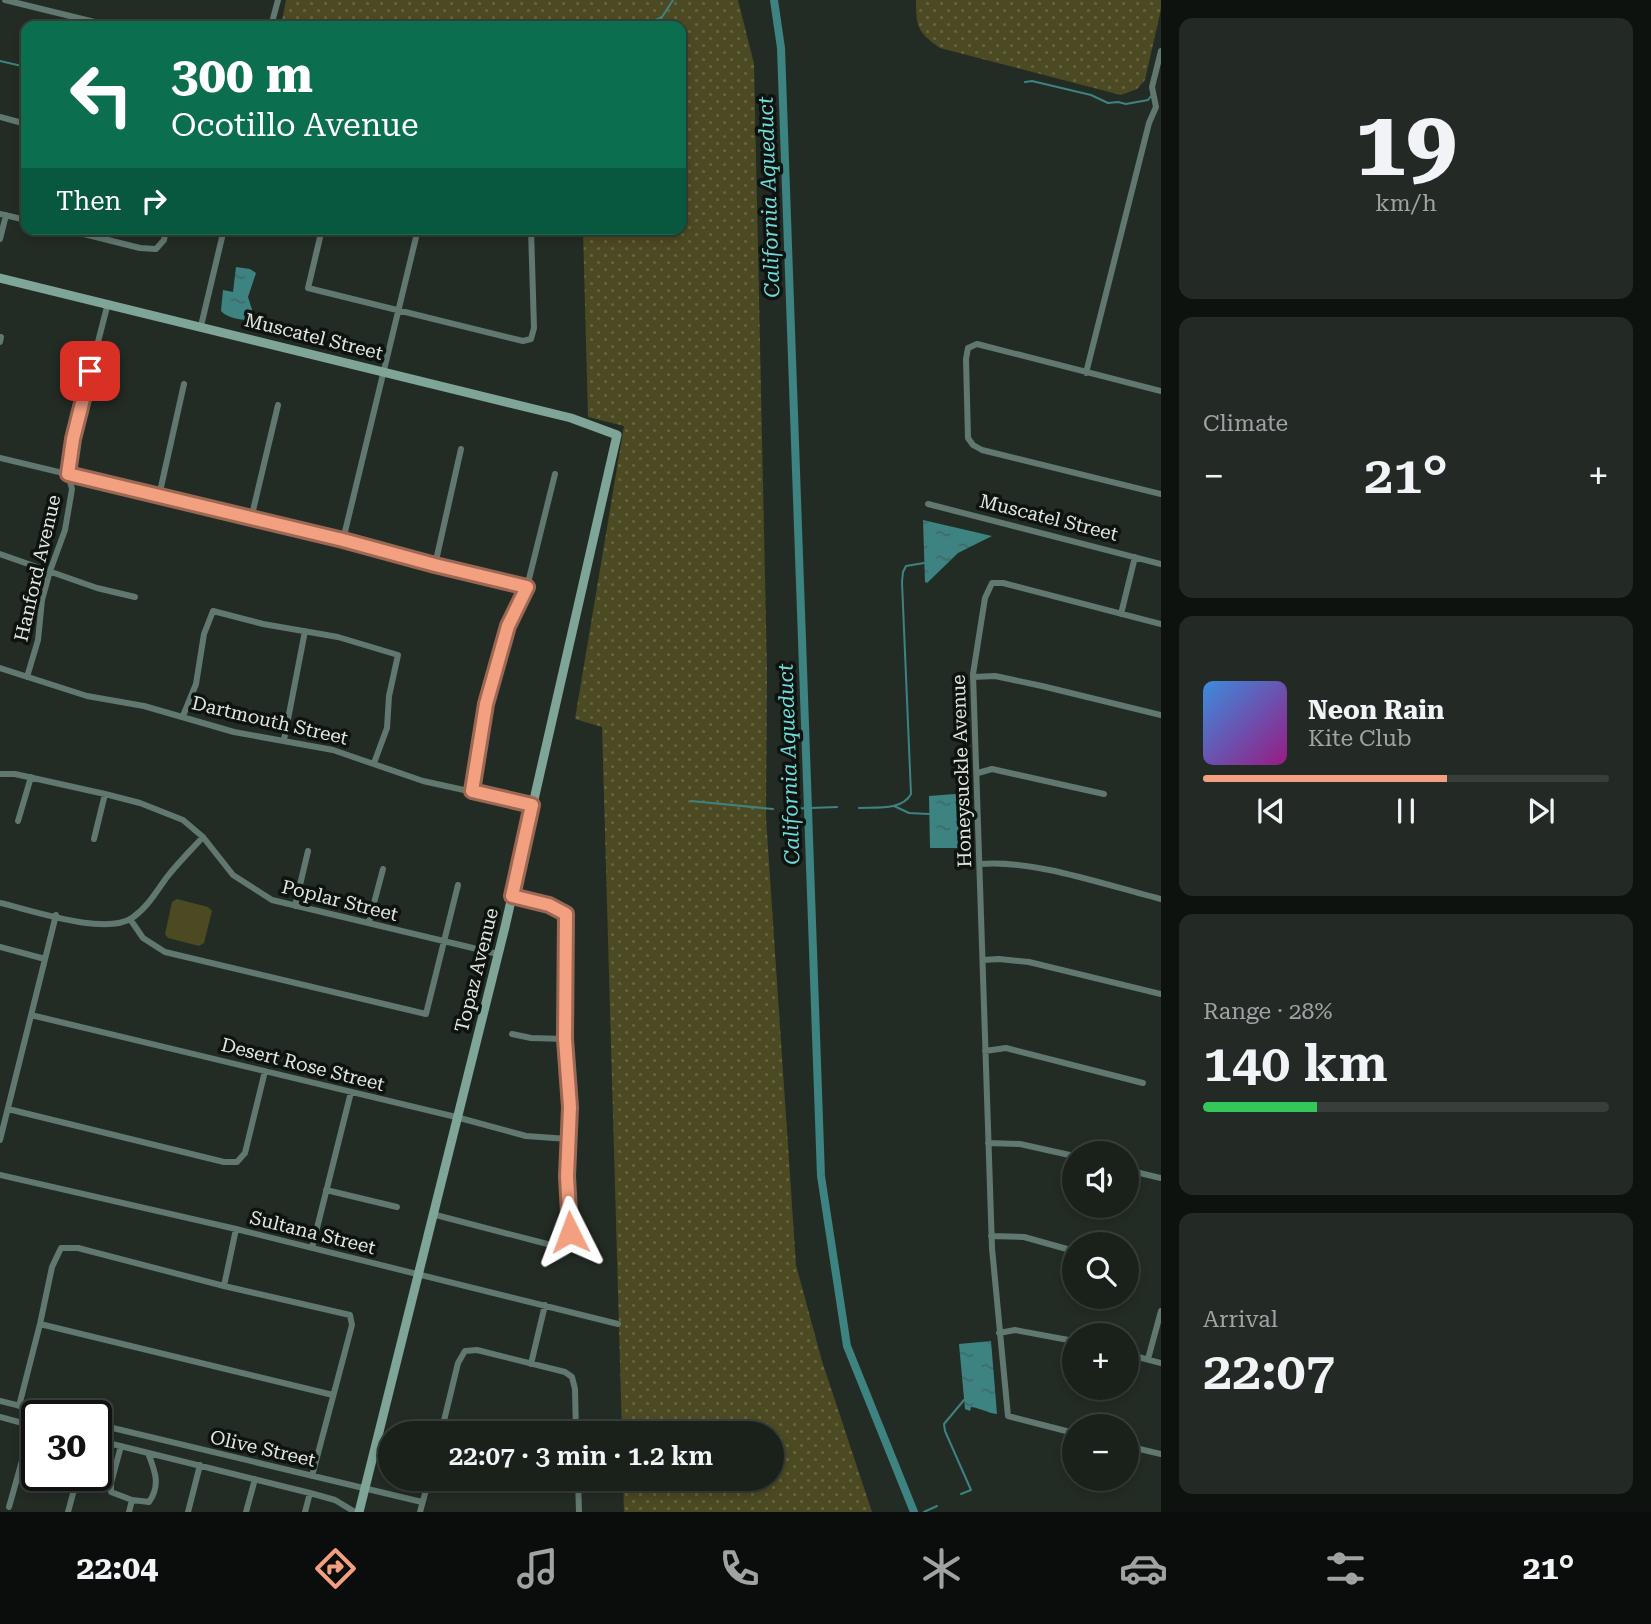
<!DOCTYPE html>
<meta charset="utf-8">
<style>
body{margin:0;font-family:"Roboto Serif",serif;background:#232924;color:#f1f3f6;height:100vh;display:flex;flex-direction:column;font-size:26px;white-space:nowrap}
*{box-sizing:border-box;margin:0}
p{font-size:23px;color:#9fa3a3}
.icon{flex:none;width:38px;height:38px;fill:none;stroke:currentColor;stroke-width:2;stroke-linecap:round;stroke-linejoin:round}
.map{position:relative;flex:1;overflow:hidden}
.sheet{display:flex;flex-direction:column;gap:18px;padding:18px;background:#0e120f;width:490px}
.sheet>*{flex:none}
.banner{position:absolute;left:21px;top:21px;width:665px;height:214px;border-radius:14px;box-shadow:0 4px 10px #0003,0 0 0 2px #383e3a;background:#0b6e4f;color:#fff;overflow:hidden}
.buttons{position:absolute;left:1062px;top:1141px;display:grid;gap:14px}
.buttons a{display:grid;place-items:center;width:77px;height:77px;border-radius:50%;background:#1a211b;box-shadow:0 4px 10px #0003,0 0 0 2px #383e3a;font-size:35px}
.speed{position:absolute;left:21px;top:1400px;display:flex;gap:14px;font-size:35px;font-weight:700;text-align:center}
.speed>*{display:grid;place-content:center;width:91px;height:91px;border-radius:50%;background:#1a211b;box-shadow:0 4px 10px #0003,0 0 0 2px #383e3a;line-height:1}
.speed .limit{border:4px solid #111;border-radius:10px;background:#fff;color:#111}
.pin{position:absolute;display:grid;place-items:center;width:60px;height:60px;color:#fff;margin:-30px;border-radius:14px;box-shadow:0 4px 10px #0006}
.me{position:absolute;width:77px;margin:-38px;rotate:357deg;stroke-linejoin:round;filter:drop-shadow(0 0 5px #0008)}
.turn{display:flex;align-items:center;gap:24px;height:147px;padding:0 35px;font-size:32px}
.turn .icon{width:91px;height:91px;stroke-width:2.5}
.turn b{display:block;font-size:49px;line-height:60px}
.then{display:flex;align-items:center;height:66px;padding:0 35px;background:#0003;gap:14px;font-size:26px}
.big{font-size:52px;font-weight:600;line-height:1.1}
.sheet .widget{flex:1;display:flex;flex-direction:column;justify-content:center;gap:10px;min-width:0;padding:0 24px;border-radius:14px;background:#232924}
.sheet .dial{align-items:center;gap:0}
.dial b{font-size:91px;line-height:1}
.song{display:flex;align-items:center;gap:21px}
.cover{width:84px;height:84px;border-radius:10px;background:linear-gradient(135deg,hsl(210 70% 55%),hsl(310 70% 35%))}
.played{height:7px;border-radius:4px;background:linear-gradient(90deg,#f2a080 60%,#383e3a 60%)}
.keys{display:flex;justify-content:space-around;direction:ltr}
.heat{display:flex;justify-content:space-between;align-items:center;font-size:38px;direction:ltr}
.charge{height:10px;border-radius:5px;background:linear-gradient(90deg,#34c759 28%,#383e3a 0)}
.trip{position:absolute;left:378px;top:1421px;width:406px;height:70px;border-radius:35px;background:#1a211b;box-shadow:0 4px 10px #0003,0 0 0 2px #383e3a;font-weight:600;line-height:70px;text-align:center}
.tab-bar{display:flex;height:112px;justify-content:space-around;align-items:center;background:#0a0d0b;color:#9fa3a3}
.tab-bar .icon{width:49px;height:49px}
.tab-bar .selected{color:#f2a080}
.tab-bar b{font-size:32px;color:#f1f3f6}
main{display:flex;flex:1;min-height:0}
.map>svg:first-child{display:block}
.grass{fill:url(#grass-dots)}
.pitch{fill:#4c4a22}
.water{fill:url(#water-ripples)}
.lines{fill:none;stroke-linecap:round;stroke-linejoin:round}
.stream{stroke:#3d8381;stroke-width:2}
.canal{stroke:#3d8381;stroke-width:8}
.street{stroke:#607870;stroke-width:6}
.secondary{stroke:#7ea598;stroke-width:9}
.route-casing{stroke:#9d6853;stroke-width:18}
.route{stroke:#f2a080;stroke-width:12}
.labels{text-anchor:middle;stroke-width:7;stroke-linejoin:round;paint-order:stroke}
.street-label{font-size:19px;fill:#e0e7e1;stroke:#0f1310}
.water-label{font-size:21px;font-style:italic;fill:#6edbd8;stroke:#0f1310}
</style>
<main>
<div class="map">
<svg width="1161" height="1512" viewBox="0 0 1161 1512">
<defs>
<pattern id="grass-dots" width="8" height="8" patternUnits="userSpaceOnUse" patternTransform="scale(1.75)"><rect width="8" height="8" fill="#4c4a22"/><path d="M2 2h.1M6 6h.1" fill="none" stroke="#666442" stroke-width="1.8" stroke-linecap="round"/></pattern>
<pattern id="water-ripples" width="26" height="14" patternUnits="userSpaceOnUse" patternTransform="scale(1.75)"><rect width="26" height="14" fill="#3d8381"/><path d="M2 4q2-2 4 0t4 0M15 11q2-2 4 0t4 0" fill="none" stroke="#3f6a69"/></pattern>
</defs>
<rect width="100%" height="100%" fill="#232c24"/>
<!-- grass -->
<path class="grass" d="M286,0H738L754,64L767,671L766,818L796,1265L822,1361L872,1512H624L623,1479H772V1433H622L602,727L575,719L624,426L588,417L583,229H681V26H281Z
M916,0H1161V9L1145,80L1137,89L1121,95L940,48C917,32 916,26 916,0Z"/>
<!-- pitch -->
<path class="pitch" d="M177,899L208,907L212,911L204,943L199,946L168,938L165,934L172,902Z"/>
<!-- water -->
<path class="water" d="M236,267L250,269L256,273L248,297L255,319C245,322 227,318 221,311L223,290L233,292Z
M923,520L992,536L958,553L927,583L925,582Z
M968,793L970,848H930L929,796Z
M991,1341L997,1414C987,1413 981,1408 971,1407L970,1411L965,1409L959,1344Z"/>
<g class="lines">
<!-- stream -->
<path class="stream" d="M578,26L582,20L592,26
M643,26L662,17L673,0
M0,61L26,67
M1025,82L1032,81L1091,95L1108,103L1118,102L1126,104L1148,100L1151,96
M691,801L773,809
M894,806L909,813L929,814
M859,808C875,807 902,811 911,794L902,582L903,572L906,566L924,563
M784,809L837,807
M961,1494L971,1490L945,1431L944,1424L964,1400
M924,1512L937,1506"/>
<!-- canal -->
<path class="canal" d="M774,0L781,48L821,1176L847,1346L914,1512"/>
<!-- street -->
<path class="street" d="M5,0L111,26
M271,26L278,0
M0,117L26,124
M0,214L26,220
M64,229L140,248L156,249L164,240L166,229
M322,229L308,288L523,341L531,339L534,328L531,229
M0,239L6,215
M201,326L224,229
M0,342L1,337
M1086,373L1149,123L1156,107L1152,87L1161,51
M1161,391L977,344L968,348L966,359L968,438L973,445L982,450L1161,494
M0,458L343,540L435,565L527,587
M159,496L184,384
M928,504L1161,564
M251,519L278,405
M343,540L418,229
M0,554L97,588L135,597
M435,565L461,449
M1121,614L1135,557
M0,668L87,696L144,706L234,732L333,750L423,781L532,805
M27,677L38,640L42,600L50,571L65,530L72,489L68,474L73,439L108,303
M973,677L995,676L1042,686L1161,715
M183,716L196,684L204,634L213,611L263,624L338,637L398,655L389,696L387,728L374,763
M284,740L305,631
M978,773L992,769L1104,794
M0,774H15L105,794L140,803L183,820L203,837L233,875L272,900L498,954
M472,791L487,704L508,626L527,587L555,474
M18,821L31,777
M94,839L105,794
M980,864C1033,859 1108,886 1161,899
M0,903C31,910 105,936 132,918C147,908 156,892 167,877C178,863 191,850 203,837
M295,906L308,851
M130,919L143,938L165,952L426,1014L458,885
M369,922L383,869
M0,947L45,959
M983,960L999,959L1029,962L1161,994
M31,1015L456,1117L526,1136L568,1139
M512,1034L531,1038L565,1039
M985,1051L1006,1048L1143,1083
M8,1109L224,1162H237L245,1153L265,1071
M0,1140L56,915
M988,1143L1020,1144L1074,1156
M1127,1170L1161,1178
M0,1175L236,1229L618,1324
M326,1190L397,1207
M432,1214L555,1246L566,1245L570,1232L567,1176L570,1107L565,1039L566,914L549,905L512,896
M991,1236L1024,1237L1074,1251
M312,1248L351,1092
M224,1286L236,1229
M40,1324L333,1395
M999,1333L1015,1330L1074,1341
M1127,1354L1161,1363
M1148,1359L1161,1311
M531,1364L545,1305
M0,1401L61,1416
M19,1406L40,1324L52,1267L61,1248H78L224,1286L350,1315L352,1325L312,1476
M0,1417L37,1427
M96,1424L422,1502
M441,1433L458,1363L465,1351L477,1350L565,1372L572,1377L575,1389L576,1433
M1074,1433L1008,1416L992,1248L973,674L985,598L992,583H1003L1161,624
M96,1440L310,1493L335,1500L355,1512
M121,1446L111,1483V1492L132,1500L149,1502C161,1485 155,1471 148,1453
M1127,1446L1161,1454
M578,1479L579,1512
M9,1507L32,1425
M68,1512L78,1475
M129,1512L132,1500
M188,1512L200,1465
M246,1512L255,1479
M305,1512L310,1493
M420,1512L429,1479"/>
<!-- secondary -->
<path class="secondary" d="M0,278L571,418L617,435L505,927L359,1512"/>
</g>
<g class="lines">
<!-- route casing -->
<g class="route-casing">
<path id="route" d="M90,371L73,439L68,474L343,540L435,565L527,587L508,626L486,704L472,791L532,805L512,896L549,905L566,914L565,1039L570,1107L567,1176L570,1232"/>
</g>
<!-- route -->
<use href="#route" class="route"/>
</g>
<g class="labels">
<!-- street labels -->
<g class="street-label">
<text transform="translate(314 336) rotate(14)" y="7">Muscatel Street</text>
<text transform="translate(1049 517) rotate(14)" y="7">Muscatel Street</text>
<text transform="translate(37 568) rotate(-77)" y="7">Hanford Avenue</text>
<text transform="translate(270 720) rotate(13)" y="7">Dartmouth Street</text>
<text transform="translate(961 771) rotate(-92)" y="7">Honeysuckle Avenue</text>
<text transform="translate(340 900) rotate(14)" y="7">Poplar Street</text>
<text transform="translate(476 970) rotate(-76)" y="7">Topaz Avenue</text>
<text transform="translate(303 1064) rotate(14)" y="7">Desert Rose Street</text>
<text transform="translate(313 1232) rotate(14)" y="7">Sultana Street</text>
<text transform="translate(263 1448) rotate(13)" y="7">Olive Street</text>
</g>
<!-- water labels -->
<g class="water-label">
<text transform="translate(769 197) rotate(-92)" y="7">California Aqueduct</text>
<text transform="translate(789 764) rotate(-92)" y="7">California Aqueduct</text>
</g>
</g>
</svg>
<div class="buttons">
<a><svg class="icon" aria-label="sound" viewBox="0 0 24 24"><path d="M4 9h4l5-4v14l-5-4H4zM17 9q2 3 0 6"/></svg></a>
<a><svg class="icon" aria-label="search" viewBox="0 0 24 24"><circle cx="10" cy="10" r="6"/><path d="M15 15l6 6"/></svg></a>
<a>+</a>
<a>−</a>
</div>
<div class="speed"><div class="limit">30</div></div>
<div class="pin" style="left:90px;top:371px;background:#d93025"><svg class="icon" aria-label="arrive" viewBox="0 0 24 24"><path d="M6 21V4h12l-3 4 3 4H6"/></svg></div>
<svg class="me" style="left:570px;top:1232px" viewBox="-20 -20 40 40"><path d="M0-17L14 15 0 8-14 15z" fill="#f2a080" stroke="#fff" stroke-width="4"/></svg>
<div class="trip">22:07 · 3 min · 1.2 km</div>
<div class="banner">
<div class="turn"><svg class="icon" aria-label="left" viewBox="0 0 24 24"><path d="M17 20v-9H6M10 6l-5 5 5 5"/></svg><div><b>300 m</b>Ocotillo Avenue</div></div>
<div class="then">Then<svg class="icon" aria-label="right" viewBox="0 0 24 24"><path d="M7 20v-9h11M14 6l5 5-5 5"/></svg></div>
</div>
</div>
<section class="sheet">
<div class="widget dial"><b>19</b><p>km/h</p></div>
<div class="widget"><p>Climate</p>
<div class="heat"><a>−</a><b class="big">21°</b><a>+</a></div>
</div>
<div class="widget">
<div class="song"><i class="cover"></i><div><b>Neon Rain</b><p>Kite Club</p></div></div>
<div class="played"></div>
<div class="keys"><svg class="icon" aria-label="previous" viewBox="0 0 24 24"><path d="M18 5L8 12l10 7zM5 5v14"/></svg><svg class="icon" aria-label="pause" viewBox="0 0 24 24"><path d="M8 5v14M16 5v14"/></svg><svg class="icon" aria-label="next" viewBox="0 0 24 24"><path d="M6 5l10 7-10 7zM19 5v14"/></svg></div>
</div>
<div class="widget"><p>Range · 28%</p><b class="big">140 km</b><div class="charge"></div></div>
<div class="widget"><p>Arrival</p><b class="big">22:07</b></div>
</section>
</main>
<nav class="tab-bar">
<b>22:04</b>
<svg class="icon selected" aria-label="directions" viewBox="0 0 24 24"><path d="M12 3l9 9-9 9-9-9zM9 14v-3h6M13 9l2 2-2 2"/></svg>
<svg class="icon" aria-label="music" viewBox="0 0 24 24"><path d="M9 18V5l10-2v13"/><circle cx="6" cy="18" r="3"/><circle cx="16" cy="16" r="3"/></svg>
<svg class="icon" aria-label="phone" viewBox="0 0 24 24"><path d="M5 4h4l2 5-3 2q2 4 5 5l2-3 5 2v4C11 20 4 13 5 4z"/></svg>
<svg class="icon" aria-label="climate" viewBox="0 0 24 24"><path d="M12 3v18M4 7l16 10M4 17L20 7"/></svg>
<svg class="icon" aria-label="car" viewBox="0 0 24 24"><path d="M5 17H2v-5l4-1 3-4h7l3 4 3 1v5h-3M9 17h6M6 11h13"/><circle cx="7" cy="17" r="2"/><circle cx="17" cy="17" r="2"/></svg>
<svg class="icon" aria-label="filters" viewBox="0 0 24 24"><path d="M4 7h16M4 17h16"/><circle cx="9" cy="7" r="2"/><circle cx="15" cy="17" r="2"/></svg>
<b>21°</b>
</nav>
